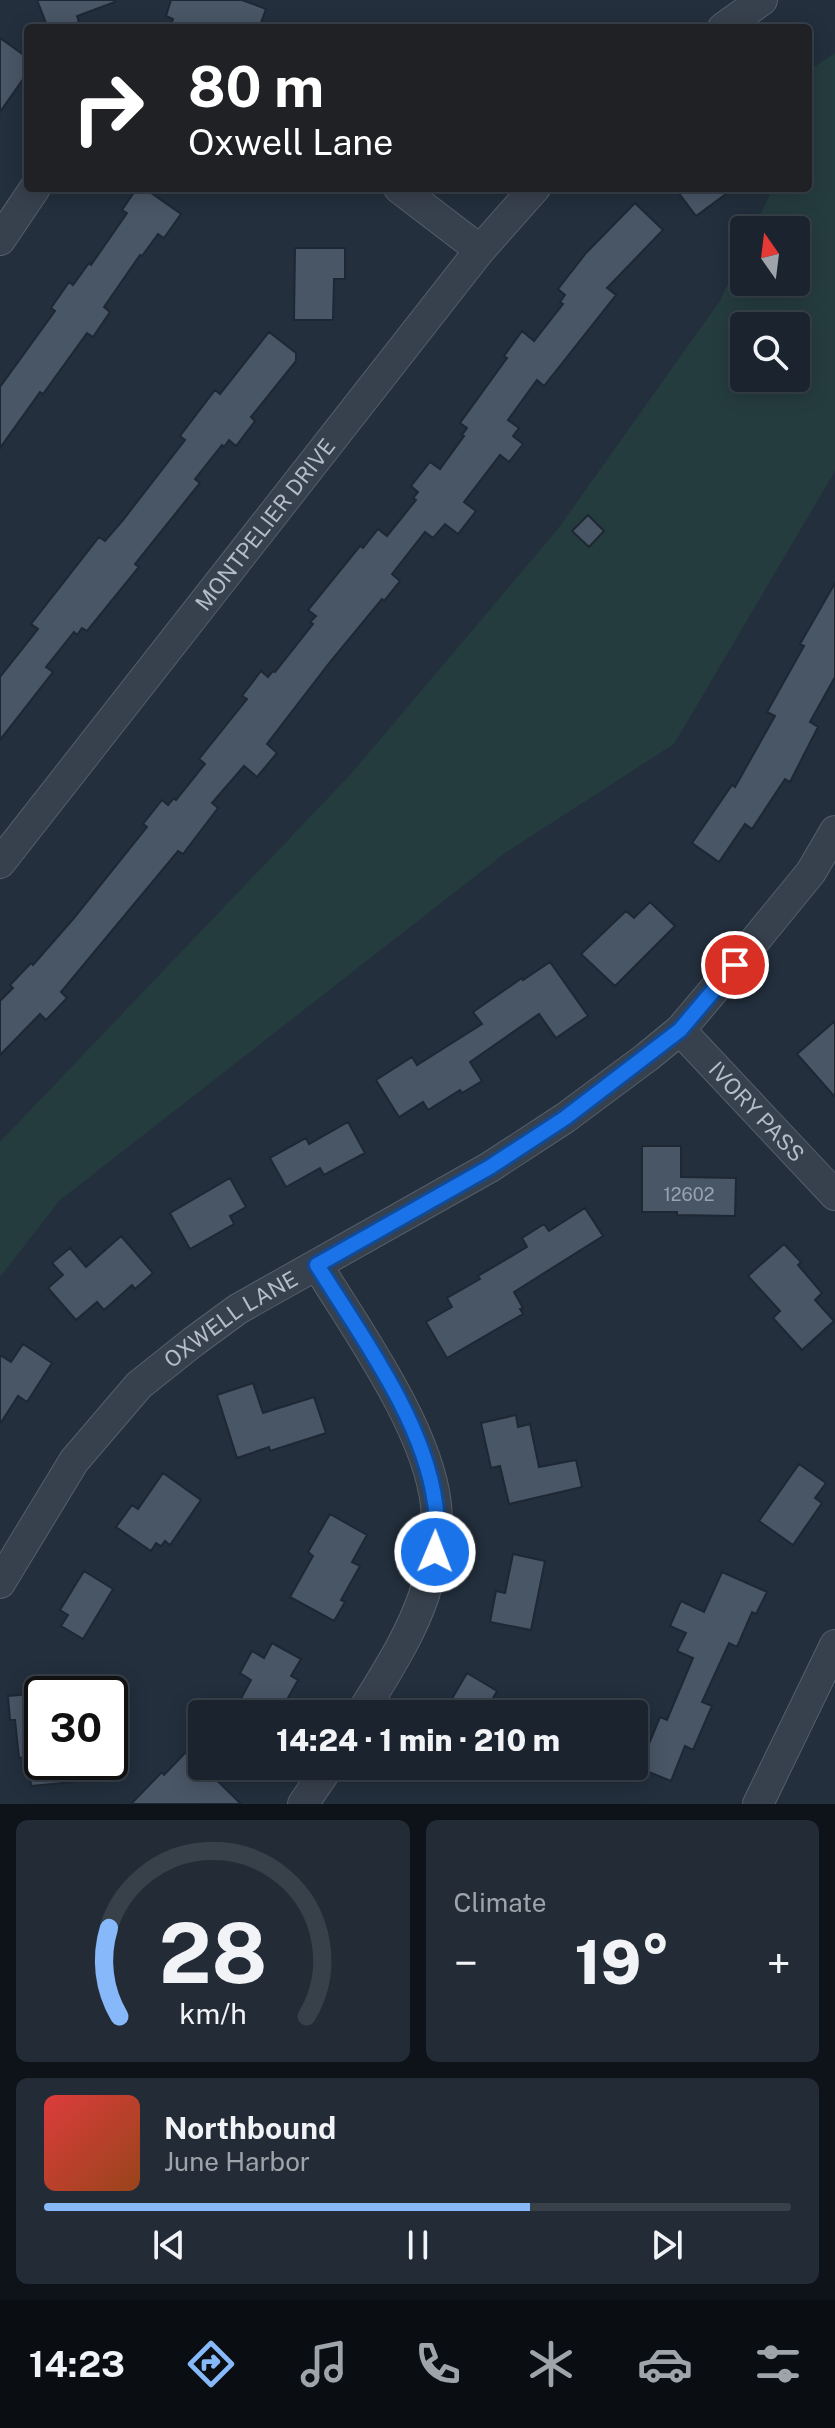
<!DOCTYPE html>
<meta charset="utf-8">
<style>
body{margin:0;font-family:"Public Sans",sans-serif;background:#232b36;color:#f1f3f6;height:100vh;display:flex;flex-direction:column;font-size:30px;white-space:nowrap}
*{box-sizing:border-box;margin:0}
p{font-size:26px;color:#9fa4aa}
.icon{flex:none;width:44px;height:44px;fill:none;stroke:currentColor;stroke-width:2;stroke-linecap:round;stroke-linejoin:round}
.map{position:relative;height:1804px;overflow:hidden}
.panel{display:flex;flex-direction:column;gap:16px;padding:16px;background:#0e1319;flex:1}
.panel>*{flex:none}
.hud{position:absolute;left:24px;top:24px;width:788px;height:168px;border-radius:8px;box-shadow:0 4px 20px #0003,0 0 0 2px #38404a;background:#202124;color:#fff;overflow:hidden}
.needle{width:52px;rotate:346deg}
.fabs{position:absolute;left:730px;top:216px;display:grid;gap:16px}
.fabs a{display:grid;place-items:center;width:80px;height:80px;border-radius:8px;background:#1a232e;box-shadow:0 4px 20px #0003,0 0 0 2px #38404a;font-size:40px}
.speed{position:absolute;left:24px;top:1676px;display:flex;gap:16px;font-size:40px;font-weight:700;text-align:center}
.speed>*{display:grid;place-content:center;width:104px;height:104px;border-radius:50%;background:#1a232e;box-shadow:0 4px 20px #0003,0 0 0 2px #38404a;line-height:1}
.speed .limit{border:4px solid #111;border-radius:12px;background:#fff;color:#111}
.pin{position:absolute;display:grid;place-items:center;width:68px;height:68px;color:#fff;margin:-34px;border:4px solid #fff;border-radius:50%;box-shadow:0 2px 8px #0007}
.me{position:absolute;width:88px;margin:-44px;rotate:1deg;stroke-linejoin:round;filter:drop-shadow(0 0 6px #0008)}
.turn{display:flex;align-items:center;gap:28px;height:168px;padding:0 32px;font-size:36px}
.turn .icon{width:104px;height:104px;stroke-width:2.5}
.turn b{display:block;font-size:56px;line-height:68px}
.big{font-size:60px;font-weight:800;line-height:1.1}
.panel .widget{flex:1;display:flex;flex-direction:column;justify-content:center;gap:12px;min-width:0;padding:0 28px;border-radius:12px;background:#232b36}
.panel .dial{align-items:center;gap:0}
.dial svg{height:208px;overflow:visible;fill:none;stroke:#38404a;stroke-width:7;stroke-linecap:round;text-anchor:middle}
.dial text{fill:#f1f3f6;stroke:none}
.song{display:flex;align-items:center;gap:24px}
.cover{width:96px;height:96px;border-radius:12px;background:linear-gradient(135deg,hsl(0 70% 55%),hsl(20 70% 35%))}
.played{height:8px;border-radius:4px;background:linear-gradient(90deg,#87b8f9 65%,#38404a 65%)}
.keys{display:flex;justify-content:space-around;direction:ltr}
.heat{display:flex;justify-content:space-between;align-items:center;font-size:44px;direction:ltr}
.panel .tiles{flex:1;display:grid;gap:16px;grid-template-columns:1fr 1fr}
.widget:last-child{grid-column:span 2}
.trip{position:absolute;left:188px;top:1700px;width:460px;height:80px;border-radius:8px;background:#1a232e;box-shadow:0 4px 20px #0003,0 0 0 2px #38404a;font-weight:800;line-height:80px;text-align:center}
.tabs{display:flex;height:128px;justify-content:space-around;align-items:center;background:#0a0e12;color:#9fa4aa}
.tabs .icon{width:56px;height:56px}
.tabs .selected{color:#87b8f9}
.tabs b{font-size:36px;color:#f1f3f6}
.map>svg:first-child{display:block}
.green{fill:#253c3e;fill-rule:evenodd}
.building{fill:#495666;stroke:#1e2834;stroke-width:2}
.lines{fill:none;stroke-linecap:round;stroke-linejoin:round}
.street-casing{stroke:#555f6b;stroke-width:32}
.street{stroke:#37414d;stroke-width:30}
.route-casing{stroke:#114b97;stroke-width:20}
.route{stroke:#1a73e8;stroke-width:14}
.labels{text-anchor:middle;stroke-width:8;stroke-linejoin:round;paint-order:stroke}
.number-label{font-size:18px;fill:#98a2b0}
.street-label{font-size:22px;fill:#b3bcc8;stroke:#1c2632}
</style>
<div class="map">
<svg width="835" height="1804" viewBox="0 0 835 1804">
<rect width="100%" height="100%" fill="#232f3d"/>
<!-- green -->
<path class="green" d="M835,53V471L674,744L505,853L60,1200L0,1277V1142L350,775L557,530L720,301L744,249V282H796V230H753L773,188H808V71ZM744,326H796V378H744Z"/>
<!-- building -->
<path class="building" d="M37,0H114L115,2L77,16L79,22L64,28H48Z
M171,0H242L266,9L259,28H170L173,19L166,16Z
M0,38L28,58V72L0,112Z
M137,188H144L181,214L164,238L158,234L142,256L140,255L104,307L110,312L93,337L87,333L43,394L40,392L0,448V387L55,311L51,308L69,282L73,285L89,263L91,265L127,213L122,210Z
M675,188H734L696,216Z
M635,203L663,230L607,288L616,295L544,386L537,380L508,420L519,428L513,436L523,444L509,462L500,455L464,502L476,511L458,534L445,524L433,538L425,532L392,574L400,581L384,601L382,599L330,662L267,744L277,753L257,777L244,766L212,803L218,808L183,854L178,851L61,992L67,998L46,1020L40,1014L0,1055V1001L13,988L10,985L31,963L33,965L74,918L147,827L143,824L162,800L168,805L174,798L176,800L205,764L199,759L247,699L242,696L261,671L268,677L273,671L275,672L313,624L310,622L316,616L308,610L360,546L363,548L378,529L387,536L416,500L413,498L418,492L411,486L430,462L440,469L464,436L462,435L467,428L460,423L507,358L504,356L522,331L534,341L563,304L560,302L565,295L558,289L586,253Z
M295,248H345V279H334L333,320H294Z
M269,332L296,353V361L251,417L255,421L236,446L229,440L224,447L222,445L195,479L200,483L135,564L139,567L87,631L82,628L77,635L74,632L46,667L53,672L0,740V677L38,629L31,624L99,537L105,541L123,520L185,440L180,436L215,390L220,394Z
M588,515L604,531L589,547L572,531Z
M835,583V677L810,722L818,727L790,782L785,779L752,829L745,824L719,862L692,843L732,785L735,787L775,716L767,712L804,646L800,644Z
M650,902L675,926L615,986L581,954L626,911L634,918Z
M550,962L588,1016L556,1038L539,1014L470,1062L482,1081L462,1093L460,1090L428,1110L423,1102L399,1117L376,1080L412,1057L417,1065L482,1024L473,1012L522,978L523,980Z
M835,1021V1097L797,1054Z
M348,1122L365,1153L324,1175L320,1168L286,1187L270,1158L306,1138L309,1144Z
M642,1146H681V1177L736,1178L735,1216L677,1215V1212H642Z
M230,1178L246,1207L230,1216L234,1224L190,1249L170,1213Z
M585,1208L603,1236L514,1292L523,1308L520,1309L523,1314L447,1358L426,1322L452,1307L447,1298L480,1279L478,1276L527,1247L522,1238L544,1224L549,1231Z
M121,1236L153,1273L135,1289L132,1285L104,1310L97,1302L76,1320L48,1288L63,1275L52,1263L70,1248L86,1267Z
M784,1244L801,1262L798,1265L822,1293L815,1300L834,1321L802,1350L773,1318L780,1311L748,1276Z
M23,1344L52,1363L27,1402L18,1396L0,1424V1355L11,1362Z
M253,1383L263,1413L314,1397L326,1433L270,1451L269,1447L237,1458L217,1395Z
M516,1415L518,1427L530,1424L539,1467L576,1460L582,1487L509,1504L500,1466L491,1468L481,1423Z
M799,1464L826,1483L815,1498L822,1503L793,1545L759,1521Z
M163,1473L201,1500L170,1545L165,1541L161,1546L156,1543L151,1551L116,1527L132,1505L138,1509Z
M330,1514L367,1535L352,1562L360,1566L341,1600L345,1602L334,1621L290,1597L313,1556L308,1552Z
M513,1554L545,1561L531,1630L490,1622L496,1591L505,1593Z
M84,1571L113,1589L83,1639L61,1626L68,1615L60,1610Z
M722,1572L767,1592L756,1614L752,1612L737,1647L729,1643L702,1702L712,1706L693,1750L685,1746L671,1781L639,1768L660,1717L667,1720L693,1658L677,1651L686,1633L670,1626L681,1601L704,1612Z
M272,1643L301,1659L291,1676L298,1680L279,1714H256L238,1704L251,1680L240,1673L252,1651L264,1658Z
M467,1673L497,1691L484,1714H443Z
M42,1693V1755L19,1758L15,1720H10L8,1696Z
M187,1751L241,1804H131L162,1772L164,1775Z
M29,1762H71L73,1782L31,1786Z"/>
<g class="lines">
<!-- street casing -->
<g class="street-casing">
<g id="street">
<path d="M723,28L762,0"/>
<path d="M399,188L480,250"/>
<path d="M0,240L35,188"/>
<path id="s1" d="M0,863L480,250L535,188"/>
<path id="s2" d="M680,1030L835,1195"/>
<path d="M317,1265C357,1330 428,1429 436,1505C439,1534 433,1567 424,1595C410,1637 384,1676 361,1714"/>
<path id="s3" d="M0,1583L74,1461L139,1385L193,1342L238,1309L490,1167L565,1118L647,1057L680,1030L735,965L811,872L835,831"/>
<path d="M303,1804L329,1766"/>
<path d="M758,1804L835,1645"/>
</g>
</g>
<!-- street -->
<use href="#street" class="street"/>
</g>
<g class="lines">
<!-- route casing -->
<g class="route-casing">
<path id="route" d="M435,1552C435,1536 438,1518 435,1503C424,1421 360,1334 317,1265L490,1167L565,1118L680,1030L735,965"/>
</g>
<!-- route -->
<use href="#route" class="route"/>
</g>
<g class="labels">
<!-- number labels -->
<g class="number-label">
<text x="689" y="1201">12602</text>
</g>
<!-- street labels -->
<g class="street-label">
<text dy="8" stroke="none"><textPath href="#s1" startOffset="430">MONTPELIER DRIVE</textPath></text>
<text dy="8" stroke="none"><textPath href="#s2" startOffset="112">IVORY PASS</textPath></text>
<text dy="8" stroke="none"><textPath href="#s3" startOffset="356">OXWELL LANE</textPath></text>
</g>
</g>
</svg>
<div class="fabs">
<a><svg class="needle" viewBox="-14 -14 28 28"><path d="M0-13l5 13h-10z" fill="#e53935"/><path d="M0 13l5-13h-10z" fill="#9fa4aa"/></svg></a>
<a><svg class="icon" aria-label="search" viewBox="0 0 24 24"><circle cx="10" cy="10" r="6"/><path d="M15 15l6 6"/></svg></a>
</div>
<div class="speed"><div class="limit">30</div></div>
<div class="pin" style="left:735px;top:965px;background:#d93025"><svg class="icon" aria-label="arrive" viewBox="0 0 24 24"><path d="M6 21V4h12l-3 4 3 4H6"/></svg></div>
<svg class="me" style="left:435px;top:1552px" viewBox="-20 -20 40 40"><circle r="17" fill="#1a73e8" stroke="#fff" stroke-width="3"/><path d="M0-11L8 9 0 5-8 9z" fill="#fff"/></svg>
<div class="trip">14:24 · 1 min · 210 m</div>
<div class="hud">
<div class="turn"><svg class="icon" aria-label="right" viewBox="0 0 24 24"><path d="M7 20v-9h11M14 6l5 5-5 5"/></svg><div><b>80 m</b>Oxwell Lane</div></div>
</div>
</div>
<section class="panel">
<div class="tiles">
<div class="widget dial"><svg viewBox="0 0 100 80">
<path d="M14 69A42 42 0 1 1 86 69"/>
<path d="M14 69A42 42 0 0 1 10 35" stroke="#87b8f9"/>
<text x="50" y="56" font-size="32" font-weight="700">28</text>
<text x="50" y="72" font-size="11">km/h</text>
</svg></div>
<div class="widget"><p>Climate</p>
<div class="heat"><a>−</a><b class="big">19°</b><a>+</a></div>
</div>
<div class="widget">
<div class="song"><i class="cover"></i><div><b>Northbound</b><p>June Harbor</p></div></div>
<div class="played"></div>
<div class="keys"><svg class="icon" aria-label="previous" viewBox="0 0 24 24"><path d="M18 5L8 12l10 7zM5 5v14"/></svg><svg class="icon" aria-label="pause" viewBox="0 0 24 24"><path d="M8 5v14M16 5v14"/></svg><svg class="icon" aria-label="next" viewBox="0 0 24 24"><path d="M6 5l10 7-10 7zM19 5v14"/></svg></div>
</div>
</div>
</section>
<nav class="tabs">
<b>14:23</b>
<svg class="icon selected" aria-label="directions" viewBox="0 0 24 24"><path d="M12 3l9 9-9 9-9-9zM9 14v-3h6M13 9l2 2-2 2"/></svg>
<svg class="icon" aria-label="music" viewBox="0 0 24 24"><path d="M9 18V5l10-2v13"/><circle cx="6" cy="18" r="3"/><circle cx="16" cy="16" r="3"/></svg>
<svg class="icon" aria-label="phone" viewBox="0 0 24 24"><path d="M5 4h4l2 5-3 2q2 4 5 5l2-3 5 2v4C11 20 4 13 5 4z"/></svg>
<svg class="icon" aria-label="climate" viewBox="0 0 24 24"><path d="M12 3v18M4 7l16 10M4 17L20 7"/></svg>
<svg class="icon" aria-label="car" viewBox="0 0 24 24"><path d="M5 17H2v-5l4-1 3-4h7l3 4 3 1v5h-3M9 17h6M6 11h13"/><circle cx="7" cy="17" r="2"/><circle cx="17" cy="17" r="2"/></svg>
<svg class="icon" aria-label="filters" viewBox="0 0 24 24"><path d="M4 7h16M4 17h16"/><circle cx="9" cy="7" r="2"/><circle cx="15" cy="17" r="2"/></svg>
</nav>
